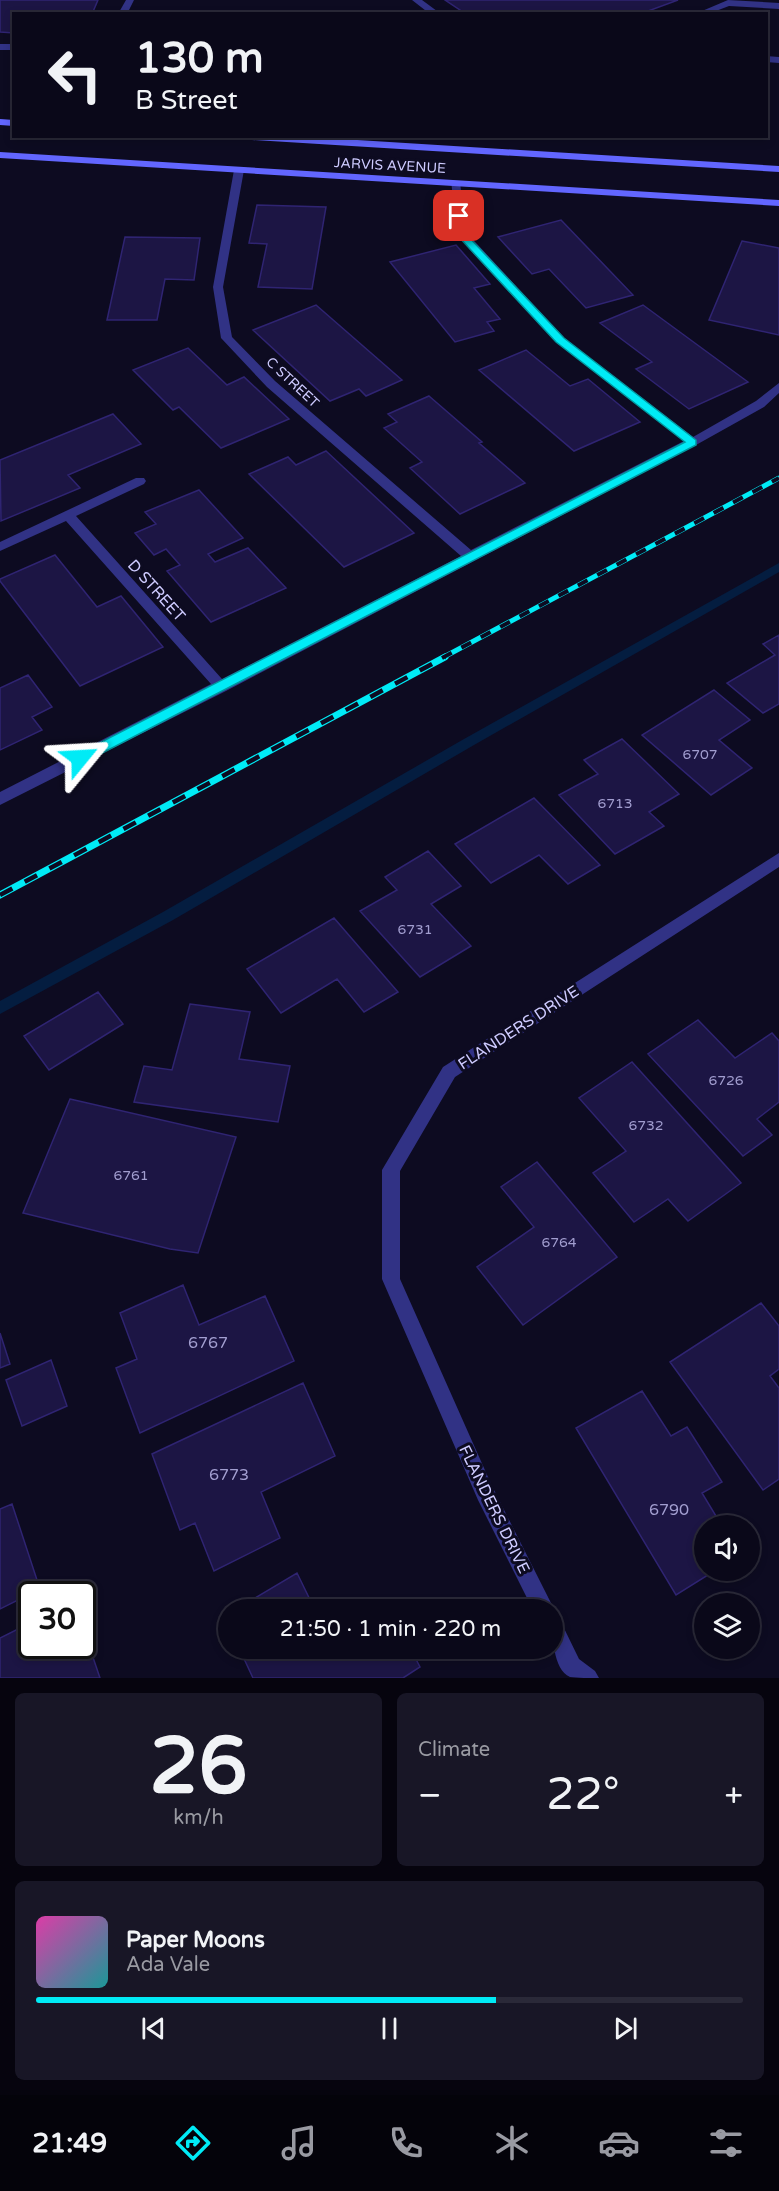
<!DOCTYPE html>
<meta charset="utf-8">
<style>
body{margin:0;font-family:"Varela Round",sans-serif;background:#181626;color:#f1f3f6;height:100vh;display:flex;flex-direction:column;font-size:22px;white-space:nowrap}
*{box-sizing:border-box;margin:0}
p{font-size:20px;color:#999aa2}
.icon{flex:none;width:33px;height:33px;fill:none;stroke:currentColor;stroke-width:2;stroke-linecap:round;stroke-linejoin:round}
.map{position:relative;height:1678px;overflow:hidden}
.sheet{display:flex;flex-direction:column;gap:15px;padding:15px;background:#06040e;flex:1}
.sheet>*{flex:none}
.top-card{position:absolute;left:12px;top:12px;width:756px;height:126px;border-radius:0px;box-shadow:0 3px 9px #0003,0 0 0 2px #2a2938;background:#0a0819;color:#f1f3f6;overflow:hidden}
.tools{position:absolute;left:694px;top:1515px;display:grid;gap:12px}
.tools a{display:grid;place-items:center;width:66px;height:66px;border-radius:50%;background:#0a0819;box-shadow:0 3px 9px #0003,0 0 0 2px #2a2938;font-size:30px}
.speed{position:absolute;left:18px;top:1581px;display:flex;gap:12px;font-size:30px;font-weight:700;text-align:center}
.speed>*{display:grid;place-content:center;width:78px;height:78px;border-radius:50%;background:#0a0819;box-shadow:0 3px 9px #0003,0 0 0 2px #2a2938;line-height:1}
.speed .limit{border:3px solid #111;border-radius:9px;background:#fff;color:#111}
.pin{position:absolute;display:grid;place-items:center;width:51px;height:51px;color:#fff;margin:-26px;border-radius:12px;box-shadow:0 3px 9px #0006}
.me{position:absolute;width:66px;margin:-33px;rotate:63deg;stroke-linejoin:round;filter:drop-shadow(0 0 4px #0008)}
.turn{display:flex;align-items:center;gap:21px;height:126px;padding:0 24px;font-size:27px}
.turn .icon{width:78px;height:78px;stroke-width:2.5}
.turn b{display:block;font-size:42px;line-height:51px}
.big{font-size:45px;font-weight:600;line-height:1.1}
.sheet .widget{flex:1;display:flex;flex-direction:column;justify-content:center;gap:9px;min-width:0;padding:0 21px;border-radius:9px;background:#181626}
.sheet .dial{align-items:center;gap:0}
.dial b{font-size:78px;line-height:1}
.song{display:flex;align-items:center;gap:18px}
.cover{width:72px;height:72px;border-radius:9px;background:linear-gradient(135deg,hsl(320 70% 55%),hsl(180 70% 35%))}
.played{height:6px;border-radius:3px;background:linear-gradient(90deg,#00ebf6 65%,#2a2938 65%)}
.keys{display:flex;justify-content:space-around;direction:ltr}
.heat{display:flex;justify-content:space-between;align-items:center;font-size:33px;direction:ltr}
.sheet .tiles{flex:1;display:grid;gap:15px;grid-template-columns:1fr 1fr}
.widget:last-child{grid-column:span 2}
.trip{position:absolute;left:218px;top:1599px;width:345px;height:60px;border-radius:30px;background:#0a0819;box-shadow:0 3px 9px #0003,0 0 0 2px #2a2938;font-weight:600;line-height:60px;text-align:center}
.menu{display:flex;height:96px;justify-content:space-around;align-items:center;background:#04030a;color:#999aa2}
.menu .icon{width:42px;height:42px}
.menu .selected{color:#00ebf6}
.menu b{font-size:27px;color:#f1f3f6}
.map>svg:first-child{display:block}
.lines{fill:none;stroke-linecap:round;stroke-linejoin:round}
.stream{fill:#041d40;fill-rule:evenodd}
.building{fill:#1c1544;stroke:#2f2472;stroke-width:1.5}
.lane{fill:#313285;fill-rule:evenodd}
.street{fill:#313285;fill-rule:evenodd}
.secondary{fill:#6266ff;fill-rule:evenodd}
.rail-far1-casing{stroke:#00ebf6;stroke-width:5}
.rail-casing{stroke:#00ebf6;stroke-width:7}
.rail-far1{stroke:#0d0b21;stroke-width:4;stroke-dasharray:11;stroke-linecap:butt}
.rail{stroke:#0d0b21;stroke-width:4.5;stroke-dasharray:14;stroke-linecap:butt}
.route{fill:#00ebf6;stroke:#0099a0;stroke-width:1.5}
.labels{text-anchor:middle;stroke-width:6;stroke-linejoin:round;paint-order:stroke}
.far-street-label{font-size:14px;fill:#cecbff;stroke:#0d0b21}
.number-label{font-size:14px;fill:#a29ed0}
.street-label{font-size:16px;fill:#cecbff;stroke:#0d0b21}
.near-number-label{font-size:16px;fill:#a29ed0}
</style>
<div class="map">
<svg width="779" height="1678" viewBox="0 0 779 1678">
<rect width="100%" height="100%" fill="#0d0b21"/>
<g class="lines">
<!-- stream -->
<path class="stream" d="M779,563V572L474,745L173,920L0,1014V1001L163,912L464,739Z"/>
</g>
<!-- building -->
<path class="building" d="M0,0H98L92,14H14V33L0,32Z
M445,0H678L640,14H466Z
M257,205L326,207L312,289L258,287L267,244L249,243Z
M561,220L633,295L586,308L549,269L532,274L498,237Z
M125,237L200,238L194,280L165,279L157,320H107Z
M742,241L779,248V335L709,320Z
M456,245L490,284L474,288L500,319L487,322L494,331L455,342L390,262Z
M316,305L402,380L366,396L359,389L330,401L253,330Z
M643,305L748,382L689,409L636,369L652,362L600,323Z
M188,348L227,385L244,377L289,419L221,448L179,407L173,410L133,370Z
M526,350L570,386L588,379L640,422L574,451L479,370Z
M429,396L482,442L479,443L525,483L460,514L410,468L422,462L384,428L397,422L388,414Z
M113,414L141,444L68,475L80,488L1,521L0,460Z
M326,451L414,533L344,567L249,474L288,457L296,465Z
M199,490L243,538L208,554L215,562L248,548L286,588L211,622L167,571L180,565L166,549L154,555L135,533L156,524L145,512Z
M55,555L97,607L121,596L163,647L80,686L0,581V579Z
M779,635V704L763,713L727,683L775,655L763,644Z
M28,675L52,707L32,717L42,730L0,750V688Z
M714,690L750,720L719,740L752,768L711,795L642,735Z
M622,739L679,794L649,812L664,826L615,854L559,795L598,774L584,760Z
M534,798L600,865L568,884L539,855L491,883L455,844Z
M428,851L461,886L431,904L471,946L420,977L360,911L397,890L385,877Z
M334,918L398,992L364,1012L337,979L281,1013L247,969Z
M98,992L123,1024L49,1070L24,1036Z
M190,1004L250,1012L239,1059L290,1066L278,1122L134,1102L144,1066L172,1070Z
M698,1020L735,1058L772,1033L779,1041V1102L757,1119L772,1135L743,1156L648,1054Z
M632,1062L741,1183L688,1221L668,1199L634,1222L593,1173L626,1151L579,1098Z
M70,1099L236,1137L198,1253L170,1249L23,1213Z
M537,1162L617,1257L523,1325L477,1267L534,1227L501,1187Z
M183,1285L199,1325L265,1296L294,1361L140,1433L116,1368L137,1359L120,1313Z
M761,1303L779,1326V1369L770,1376L779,1388V1479L763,1490L670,1362Z
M0,1333L10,1364L0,1368Z
M51,1360L67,1406L22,1426L6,1380Z
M303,1383L335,1456L261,1492L280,1538L214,1571L195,1523L180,1530L152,1454Z
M642,1391L671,1436L687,1427L722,1482L702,1493L722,1526H705V1570H716L676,1595L576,1428Z
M12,1504L40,1589L0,1609V1509Z
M297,1573L315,1610H235Z
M32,1622V1646H82V1625L100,1678H0V1638Z
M239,1648H410L420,1667L403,1678H253Z"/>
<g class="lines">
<!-- lane -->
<path class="lane" d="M126,0H134L127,14H118Z
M412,0H422L441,14H430Z
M728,0L779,3V9L729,6L708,14H695Z
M0,44H14V50H0Z
M766,56L779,57V63L766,62Z"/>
<!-- street -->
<path class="street" d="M239,167L244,170L223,287L232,337L275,381L471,550L684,441L556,342L457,235L451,180L460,182L466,232L564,338L693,437L756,401L779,383V393L764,407L696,445L226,691L0,805V792L211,684L66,521L0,551V542L136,478H144L146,481L144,484L76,516L222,679L461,556L267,387L221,338L213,287L234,170Z
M779,853V867L455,1077L400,1171V1279L492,1486L551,1603L554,1610L552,1615L559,1618L579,1659L595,1671L599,1678C590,1678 577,1678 570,1677C551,1669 552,1626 552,1610H533L478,1500L382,1279V1170L443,1067Z"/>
<!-- secondary -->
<path class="secondary" d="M0,119L14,120V126L0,125Z
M231,136H293L779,166V172L236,139Z
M0,152L779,200V206L0,158Z"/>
<!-- rail-far1 casing -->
<g class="rail-far1-casing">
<path id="rail-far1" d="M442,658L779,478"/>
</g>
<!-- rail casing -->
<g class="rail-casing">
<path id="rail" d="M0,895L445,657"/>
</g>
<!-- rail-far1 -->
<use href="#rail-far1" class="rail-far1"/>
<!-- rail -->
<use href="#rail" class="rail"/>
</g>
<!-- route -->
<path class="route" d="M455,214H462L465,233L564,338L696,440V445L85,762H76L74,758L76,755L685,442L556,342L457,235Z"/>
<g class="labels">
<!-- far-street labels -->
<g class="far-street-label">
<text transform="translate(390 165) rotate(3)" y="5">JARVIS AVENUE</text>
<text transform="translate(293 382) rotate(43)" y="5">C STREET</text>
</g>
<!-- number labels -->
<g class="number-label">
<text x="700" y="759">6707</text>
<text x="615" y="808">6713</text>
<text x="415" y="934">6731</text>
<text x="726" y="1085">6726</text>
<text x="646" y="1130">6732</text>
<text x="131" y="1180">6761</text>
<text x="559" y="1247">6764</text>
</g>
<!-- street labels -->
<g class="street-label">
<text transform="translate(157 590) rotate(48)" y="6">D STREET</text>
<text transform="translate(518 1027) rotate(-33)" y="6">FLANDERS DRIVE</text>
<text transform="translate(495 1509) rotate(64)" y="6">FLANDERS DRIVE</text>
</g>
<!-- near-number labels -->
<g class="near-number-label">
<text x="208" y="1348">6767</text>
<text x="229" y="1480">6773</text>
<text x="669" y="1515">6790</text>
</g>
</g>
</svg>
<div class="tools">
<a><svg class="icon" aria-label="sound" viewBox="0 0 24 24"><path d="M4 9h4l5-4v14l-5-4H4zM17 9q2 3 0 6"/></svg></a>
<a><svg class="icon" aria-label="layers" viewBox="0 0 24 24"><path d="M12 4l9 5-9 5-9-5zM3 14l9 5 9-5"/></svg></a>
</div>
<div class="speed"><div class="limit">30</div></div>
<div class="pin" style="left:459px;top:216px;background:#d93025"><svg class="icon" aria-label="arrive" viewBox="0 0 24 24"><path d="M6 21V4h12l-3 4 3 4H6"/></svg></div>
<svg class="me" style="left:80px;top:758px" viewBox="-20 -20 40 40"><path d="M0-17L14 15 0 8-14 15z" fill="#00ebf6" stroke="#fff" stroke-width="4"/></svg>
<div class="trip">21:50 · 1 min · 220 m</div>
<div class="top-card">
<div class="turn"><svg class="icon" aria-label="left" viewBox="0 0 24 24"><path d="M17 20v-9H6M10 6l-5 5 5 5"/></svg><div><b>130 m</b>B Street</div></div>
</div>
</div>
<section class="sheet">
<div class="tiles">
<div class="widget dial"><b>26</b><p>km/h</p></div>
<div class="widget"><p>Climate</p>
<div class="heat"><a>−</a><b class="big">22°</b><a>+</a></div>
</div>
<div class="widget">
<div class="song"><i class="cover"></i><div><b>Paper Moons</b><p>Ada Vale</p></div></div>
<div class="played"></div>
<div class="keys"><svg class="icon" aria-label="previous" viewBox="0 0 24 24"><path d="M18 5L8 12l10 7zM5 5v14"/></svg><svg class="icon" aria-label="pause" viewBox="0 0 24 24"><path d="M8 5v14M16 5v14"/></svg><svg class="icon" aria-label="next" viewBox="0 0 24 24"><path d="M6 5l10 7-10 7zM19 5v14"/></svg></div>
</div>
</div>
</section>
<nav class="menu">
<b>21:49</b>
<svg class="icon selected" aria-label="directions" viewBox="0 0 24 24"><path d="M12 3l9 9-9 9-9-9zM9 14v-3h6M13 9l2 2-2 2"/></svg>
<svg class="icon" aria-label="music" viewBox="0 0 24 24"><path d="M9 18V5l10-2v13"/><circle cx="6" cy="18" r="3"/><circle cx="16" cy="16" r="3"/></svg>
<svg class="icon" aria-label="phone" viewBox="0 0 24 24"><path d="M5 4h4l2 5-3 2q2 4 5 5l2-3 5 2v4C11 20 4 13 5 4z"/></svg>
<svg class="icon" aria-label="climate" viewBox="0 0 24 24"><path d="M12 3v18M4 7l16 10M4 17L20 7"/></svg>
<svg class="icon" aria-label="car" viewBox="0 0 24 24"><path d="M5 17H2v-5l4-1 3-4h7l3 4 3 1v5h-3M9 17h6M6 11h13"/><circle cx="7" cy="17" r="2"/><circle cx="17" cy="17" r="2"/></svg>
<svg class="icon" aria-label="filters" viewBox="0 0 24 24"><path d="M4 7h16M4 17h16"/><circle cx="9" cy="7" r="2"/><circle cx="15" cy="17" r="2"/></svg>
</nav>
